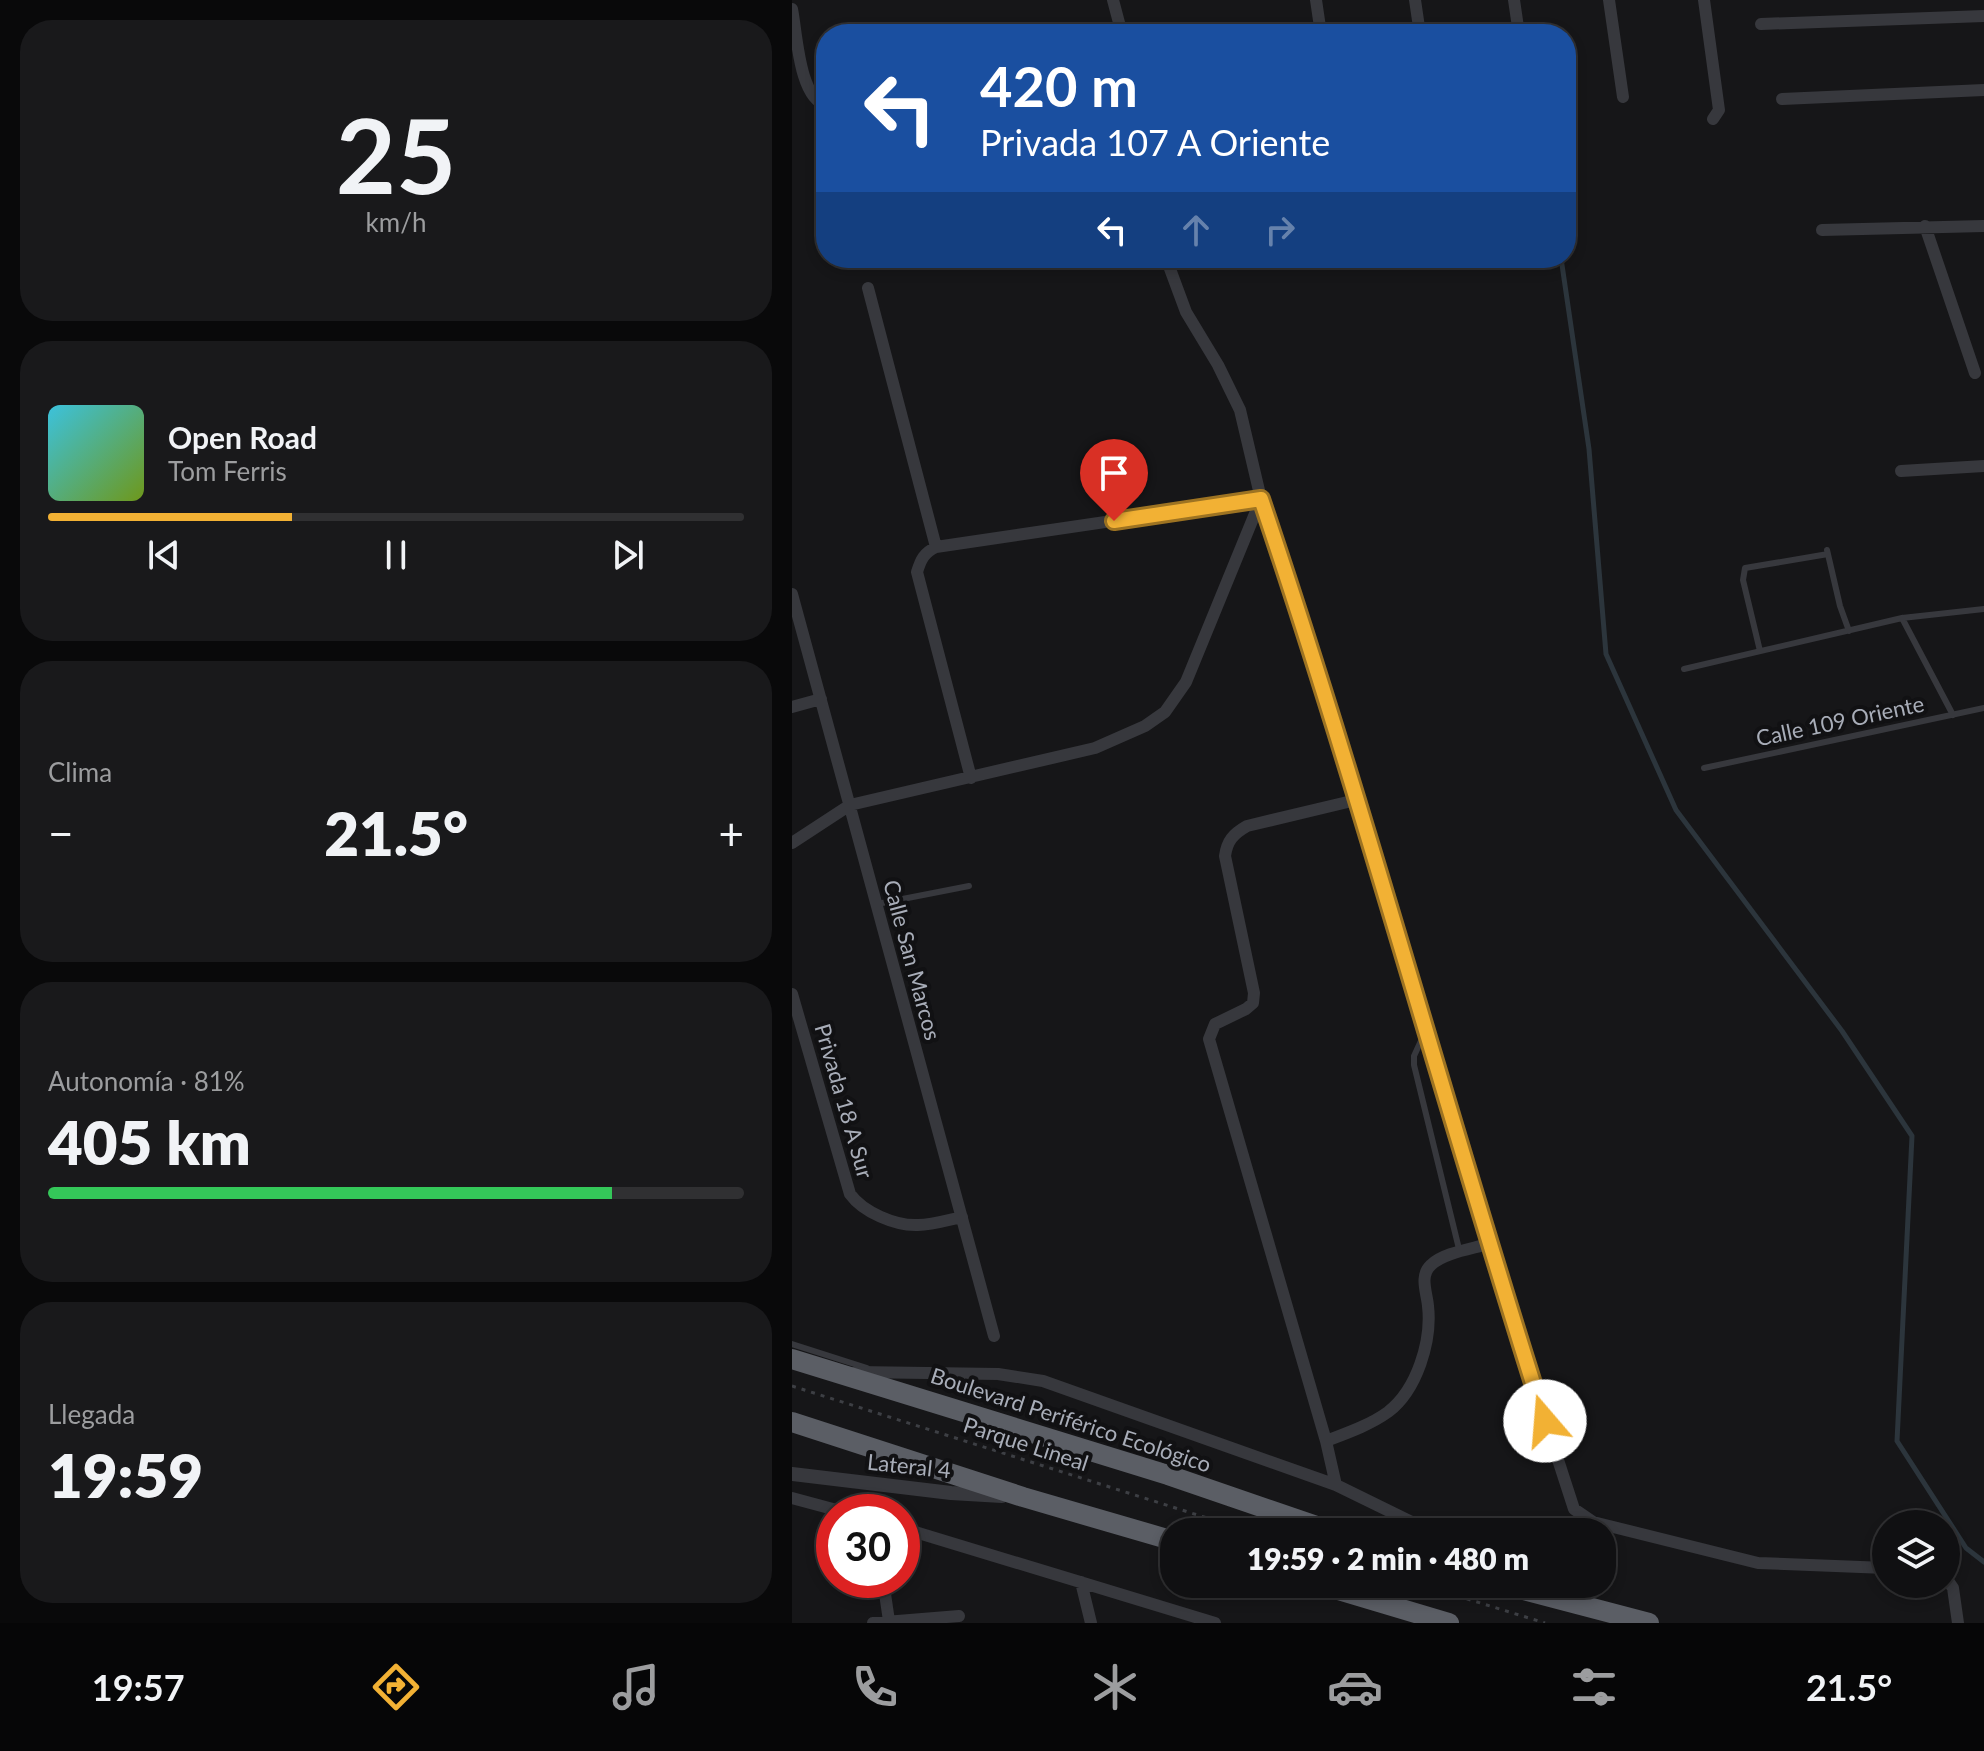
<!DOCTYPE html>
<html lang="es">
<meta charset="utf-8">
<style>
body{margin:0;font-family:Lato,sans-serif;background:#19191b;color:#f1f3f6;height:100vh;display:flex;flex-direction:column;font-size:30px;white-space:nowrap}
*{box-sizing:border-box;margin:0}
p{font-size:26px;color:#9c9d9f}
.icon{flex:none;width:44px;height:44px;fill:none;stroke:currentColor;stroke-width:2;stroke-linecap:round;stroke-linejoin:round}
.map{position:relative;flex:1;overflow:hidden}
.side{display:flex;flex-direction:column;gap:20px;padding:20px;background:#09090a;width:792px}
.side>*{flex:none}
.hud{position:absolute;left:24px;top:24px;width:760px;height:244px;border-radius:32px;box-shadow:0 4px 12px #0003,0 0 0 2px #303032;background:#1a4fa0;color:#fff;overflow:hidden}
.tools{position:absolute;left:1080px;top:1510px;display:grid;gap:16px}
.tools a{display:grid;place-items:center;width:88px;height:88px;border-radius:50%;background:#101012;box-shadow:0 4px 12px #0003,0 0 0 2px #303032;font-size:40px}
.speed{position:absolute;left:24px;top:1494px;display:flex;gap:16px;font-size:40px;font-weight:700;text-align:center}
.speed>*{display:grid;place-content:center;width:104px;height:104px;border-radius:50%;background:#101012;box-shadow:0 4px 12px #0003,0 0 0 2px #303032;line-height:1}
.speed .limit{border:12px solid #d22;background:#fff;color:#111}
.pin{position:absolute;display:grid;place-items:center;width:68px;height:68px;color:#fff;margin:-82px -34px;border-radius:50% 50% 50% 0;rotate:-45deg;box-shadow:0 0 8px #0007}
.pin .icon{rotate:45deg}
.me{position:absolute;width:88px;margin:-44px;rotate:342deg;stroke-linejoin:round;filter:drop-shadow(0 0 6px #0008)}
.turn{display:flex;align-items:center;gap:28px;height:168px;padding:0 32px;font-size:36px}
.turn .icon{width:104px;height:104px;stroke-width:2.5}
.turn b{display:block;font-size:56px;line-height:68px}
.lanes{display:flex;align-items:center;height:76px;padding:0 32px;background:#0003;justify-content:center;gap:40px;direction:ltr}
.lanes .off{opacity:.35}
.big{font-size:60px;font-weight:800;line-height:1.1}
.side .widget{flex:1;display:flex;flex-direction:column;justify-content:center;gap:12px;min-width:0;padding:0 28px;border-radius:32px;background:#19191b}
.side .dial{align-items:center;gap:0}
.dial b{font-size:104px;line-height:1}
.song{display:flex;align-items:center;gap:24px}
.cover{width:96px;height:96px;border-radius:12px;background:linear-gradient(135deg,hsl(190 70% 55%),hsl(80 70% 35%))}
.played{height:8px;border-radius:4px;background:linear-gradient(90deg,#f2b134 35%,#303032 35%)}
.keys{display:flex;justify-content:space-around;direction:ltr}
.heat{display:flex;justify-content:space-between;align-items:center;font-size:44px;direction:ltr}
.charge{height:12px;border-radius:6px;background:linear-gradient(90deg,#34c759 81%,#303032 0)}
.trip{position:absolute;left:368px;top:1518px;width:456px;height:80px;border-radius:32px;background:#101012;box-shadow:0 4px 12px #0003,0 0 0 2px #303032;font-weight:800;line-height:80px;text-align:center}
.dock{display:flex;height:128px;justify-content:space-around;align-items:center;background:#060607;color:#9c9d9f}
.dock .icon{width:56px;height:56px}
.dock .active{color:#f2b134}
.dock b{font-size:36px;color:#f1f3f6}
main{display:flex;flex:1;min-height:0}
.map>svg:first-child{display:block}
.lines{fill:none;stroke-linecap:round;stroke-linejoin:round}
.stream{stroke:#2c353c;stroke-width:5}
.path{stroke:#3d3f44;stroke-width:3;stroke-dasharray:4 6;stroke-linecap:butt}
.service{stroke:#37383d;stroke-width:6}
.minor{stroke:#37383d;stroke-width:12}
.tertiary{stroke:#37383d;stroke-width:14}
.trunk{stroke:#5b5e65;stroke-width:20}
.route-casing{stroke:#9d7322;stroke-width:20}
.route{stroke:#f2b134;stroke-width:14}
.labels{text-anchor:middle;stroke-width:8;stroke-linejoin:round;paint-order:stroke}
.street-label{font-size:22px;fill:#a8adb8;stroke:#111113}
</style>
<main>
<section class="side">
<div class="widget dial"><b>25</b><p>km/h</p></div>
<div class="widget">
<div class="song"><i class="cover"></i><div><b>Open Road</b><p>Tom Ferris</p></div></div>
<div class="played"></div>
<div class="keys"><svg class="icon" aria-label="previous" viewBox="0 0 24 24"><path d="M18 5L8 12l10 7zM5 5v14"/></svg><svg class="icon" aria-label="pause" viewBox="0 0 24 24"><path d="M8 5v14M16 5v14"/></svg><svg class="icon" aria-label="next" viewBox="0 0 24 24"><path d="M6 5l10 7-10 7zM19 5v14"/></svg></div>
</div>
<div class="widget"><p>Clima</p>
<div class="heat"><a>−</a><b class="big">21.5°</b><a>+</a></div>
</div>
<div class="widget"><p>Autonomía · 81%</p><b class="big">405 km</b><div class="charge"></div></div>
<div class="widget"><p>Llegada</p><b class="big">19:59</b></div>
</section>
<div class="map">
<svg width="1192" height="1623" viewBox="0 0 1192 1623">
<rect width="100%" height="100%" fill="#161618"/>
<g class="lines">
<!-- stream -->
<path class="stream" d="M769,258L797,449L814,654L884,810L1050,1031L1120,1136L1105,1441L1174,1548L1192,1562"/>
<!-- path -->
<path class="path" d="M0,1386L459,1532
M627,1584L753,1623"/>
<!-- service -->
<path class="service" d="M1035,550L1048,606L1057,631
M1110,618L1161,715
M968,651L951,580L953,568L1036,554
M892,669L1110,618L1192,609
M912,768L1192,708
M85,904L177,886
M633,1032L622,1056V1065L668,1253
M0,1344L75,1368
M1140,1524V1517"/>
<!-- minor -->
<path class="minor" d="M321,0L330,34
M524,0L529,34
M623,0L628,34
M722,0L727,34
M817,0L831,97
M912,0L927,110L921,119
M0,9C5,34 7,98 34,105
M969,24L1192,16
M990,99L1192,90
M1133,226L1183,373
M1030,230L1192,226
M374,258L394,312L426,365L448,410L469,499L520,648L696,1244L782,1509L801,1522L966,1563L1094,1568
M76,288L144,547
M1109,471L1192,466
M0,594L202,1336
M0,707L29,699
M179,778L125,572C129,559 132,553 144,547L469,499
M0,843L58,805L303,748L353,726L373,712L394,682L469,499
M0,994L58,1194C71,1212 103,1226 126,1225C140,1225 156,1220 170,1217
M64,1372L206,1374L251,1381L544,1485L640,1532
M534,1441C555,1433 578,1425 596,1412C625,1390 640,1341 636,1306C635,1293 627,1276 639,1265C651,1253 679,1249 696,1244
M544,1485L534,1441L417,1039L423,1024L454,1009L461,1003L462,993L433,856C435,841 441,834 455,826L564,800
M0,1498L52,1512
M110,1528L423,1623
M1154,1578L1161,1588L1166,1623
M91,1580L97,1621
M289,1582L299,1623
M81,1623L167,1616"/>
<!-- tertiary -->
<path class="tertiary" d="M0,1474L159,1493L210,1496"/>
<!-- trunk -->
<path class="trunk" d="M0,1359L376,1475L542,1532
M0,1422L231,1497L382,1541
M526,1584L657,1623
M709,1584L857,1623"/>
</g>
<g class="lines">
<!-- route casing -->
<g class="route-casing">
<path id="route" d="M322,521L469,499C572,804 655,1115 753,1421"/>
</g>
<!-- route -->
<use href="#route" class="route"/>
</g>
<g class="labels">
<!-- street labels -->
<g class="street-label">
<text transform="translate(1048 721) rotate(-12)" y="8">Calle 109 Oriente</text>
<text transform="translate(120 960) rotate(75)" y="8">Calle San Marcos</text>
<text transform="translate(52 1101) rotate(74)" y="8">Privada 18 A Sur</text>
<text transform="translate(279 1420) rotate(18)" y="8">Boulevard Periférico Ecológico</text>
<text transform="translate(234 1444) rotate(18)" y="8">Parque Lineal</text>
<text transform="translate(117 1466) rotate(6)" y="8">Lateral 4</text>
</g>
</g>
</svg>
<div class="tools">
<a><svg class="icon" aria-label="layers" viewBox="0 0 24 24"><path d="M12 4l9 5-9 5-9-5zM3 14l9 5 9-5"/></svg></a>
</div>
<div class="speed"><div class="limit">30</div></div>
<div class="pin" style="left:322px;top:521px;background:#d93025"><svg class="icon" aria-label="arrive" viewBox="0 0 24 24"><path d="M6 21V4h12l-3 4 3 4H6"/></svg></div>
<svg class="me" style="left:753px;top:1421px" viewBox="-20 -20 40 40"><circle r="19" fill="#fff"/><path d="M0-13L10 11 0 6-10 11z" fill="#f2b134"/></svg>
<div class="trip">19:59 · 2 min · 480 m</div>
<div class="hud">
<div class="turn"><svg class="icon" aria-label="left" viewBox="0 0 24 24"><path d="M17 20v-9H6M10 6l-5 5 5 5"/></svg><div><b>420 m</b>Privada 107 A Oriente</div></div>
<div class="lanes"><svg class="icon" aria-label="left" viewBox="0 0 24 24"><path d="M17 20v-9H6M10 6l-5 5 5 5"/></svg><svg class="icon off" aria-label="ahead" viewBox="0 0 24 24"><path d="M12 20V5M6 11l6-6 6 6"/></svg><svg class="icon off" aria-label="right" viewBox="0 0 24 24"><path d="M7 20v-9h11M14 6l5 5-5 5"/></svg></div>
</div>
</div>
</main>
<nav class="dock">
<b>19:57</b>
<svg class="icon active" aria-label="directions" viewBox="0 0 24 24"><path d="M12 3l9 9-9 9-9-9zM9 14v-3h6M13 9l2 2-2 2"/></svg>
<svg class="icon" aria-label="music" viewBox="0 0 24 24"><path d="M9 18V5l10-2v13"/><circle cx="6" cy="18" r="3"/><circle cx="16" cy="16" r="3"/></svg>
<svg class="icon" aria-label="phone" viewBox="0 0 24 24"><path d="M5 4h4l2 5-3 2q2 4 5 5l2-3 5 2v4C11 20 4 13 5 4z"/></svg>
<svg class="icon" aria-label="climate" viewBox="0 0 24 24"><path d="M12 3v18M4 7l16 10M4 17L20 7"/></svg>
<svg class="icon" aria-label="car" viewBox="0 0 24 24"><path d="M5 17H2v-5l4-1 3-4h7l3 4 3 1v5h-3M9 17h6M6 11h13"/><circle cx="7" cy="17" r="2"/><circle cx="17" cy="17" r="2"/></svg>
<svg class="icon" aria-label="filters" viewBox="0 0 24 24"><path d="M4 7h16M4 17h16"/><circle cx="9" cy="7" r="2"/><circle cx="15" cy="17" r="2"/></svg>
<b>21.5°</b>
</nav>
